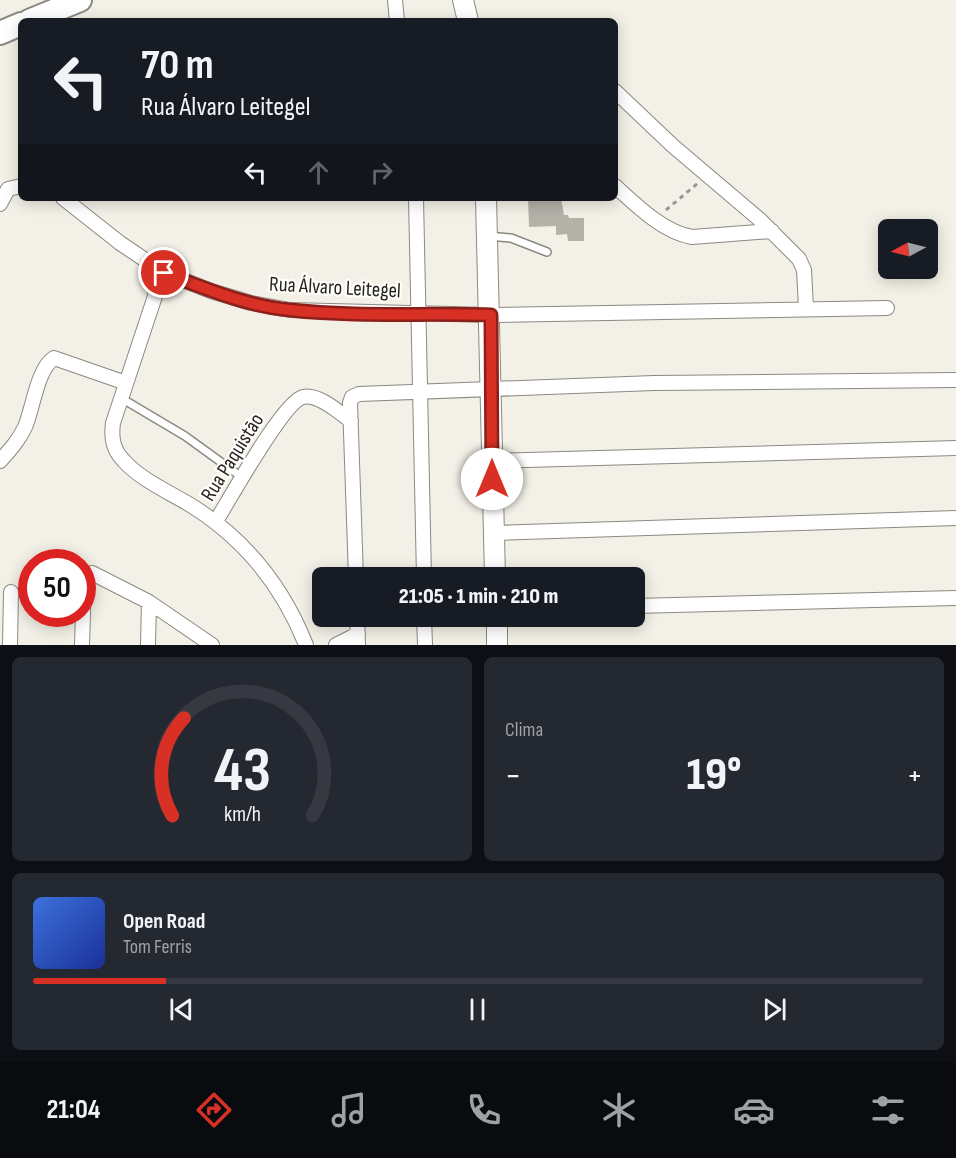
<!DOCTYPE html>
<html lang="pt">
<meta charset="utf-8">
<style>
body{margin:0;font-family:"Sofia Sans Condensed",sans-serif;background:#242831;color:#f1f3f6;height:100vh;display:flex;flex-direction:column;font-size:22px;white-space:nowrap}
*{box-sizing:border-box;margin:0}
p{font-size:20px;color:#9ea1a6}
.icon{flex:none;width:33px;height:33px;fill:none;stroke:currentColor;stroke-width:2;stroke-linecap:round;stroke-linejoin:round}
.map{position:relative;height:645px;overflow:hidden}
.sheet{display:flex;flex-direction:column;gap:12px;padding:12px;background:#0d0f14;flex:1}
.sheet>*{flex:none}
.guide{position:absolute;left:18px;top:18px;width:600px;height:183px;border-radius:9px;box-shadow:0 3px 15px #0003;background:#171b24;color:#f1f3f6;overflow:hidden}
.needle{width:39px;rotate:263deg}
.tools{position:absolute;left:878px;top:219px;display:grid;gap:12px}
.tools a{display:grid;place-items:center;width:60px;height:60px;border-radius:9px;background:#171b24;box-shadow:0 3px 15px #0003;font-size:30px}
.speed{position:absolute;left:18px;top:549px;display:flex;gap:12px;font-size:30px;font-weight:700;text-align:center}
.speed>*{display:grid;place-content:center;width:78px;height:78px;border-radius:50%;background:#171b24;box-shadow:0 3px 15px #0003;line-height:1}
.speed .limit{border:9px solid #d22;background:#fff;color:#111}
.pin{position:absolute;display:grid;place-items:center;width:51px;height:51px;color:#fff;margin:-26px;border:3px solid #fff;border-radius:50%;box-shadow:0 2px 6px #0007}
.me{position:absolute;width:66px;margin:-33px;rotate:0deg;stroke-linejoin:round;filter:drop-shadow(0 0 4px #0008)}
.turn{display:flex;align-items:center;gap:21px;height:126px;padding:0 24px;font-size:27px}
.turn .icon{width:78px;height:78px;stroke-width:2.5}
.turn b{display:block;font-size:42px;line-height:51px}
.lanes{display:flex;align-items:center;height:57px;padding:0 24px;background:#0003;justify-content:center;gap:30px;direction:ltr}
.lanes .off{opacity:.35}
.big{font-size:45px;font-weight:800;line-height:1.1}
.sheet .widget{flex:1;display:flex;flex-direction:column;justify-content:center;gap:9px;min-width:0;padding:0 21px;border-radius:9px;background:#242831}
.sheet .dial{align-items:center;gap:0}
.dial svg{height:156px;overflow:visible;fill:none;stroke:#363941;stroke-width:7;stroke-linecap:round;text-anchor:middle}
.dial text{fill:#f1f3f6;stroke:none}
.song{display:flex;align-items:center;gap:18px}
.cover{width:72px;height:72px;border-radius:9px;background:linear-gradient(135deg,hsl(220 70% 55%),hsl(230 70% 35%))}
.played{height:6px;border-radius:3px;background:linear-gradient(90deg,#d93025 15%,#363941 15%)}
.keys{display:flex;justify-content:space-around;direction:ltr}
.heat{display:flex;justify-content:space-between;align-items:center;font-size:33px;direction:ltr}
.sheet .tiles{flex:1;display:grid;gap:12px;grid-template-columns:1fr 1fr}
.widget:last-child{grid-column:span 2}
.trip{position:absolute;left:312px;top:567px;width:333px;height:60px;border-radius:9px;background:#171b24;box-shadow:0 3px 15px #0003;font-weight:800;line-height:60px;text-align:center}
.menu{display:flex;height:96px;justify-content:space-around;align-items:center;background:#090b0e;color:#9ea1a6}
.menu .icon{width:42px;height:42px}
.menu .current{color:#d93025}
.menu b{font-size:27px;color:#f1f3f6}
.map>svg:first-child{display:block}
.building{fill:#b4b1a9}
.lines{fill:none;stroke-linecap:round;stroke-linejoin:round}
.lane-casing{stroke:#8b8980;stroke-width:10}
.street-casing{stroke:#8b8980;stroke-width:16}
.secondary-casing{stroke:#8b8980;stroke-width:22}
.primary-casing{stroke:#8b8980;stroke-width:26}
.path{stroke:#9b9892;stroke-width:3;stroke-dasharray:4.5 4.5;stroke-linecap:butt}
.lane{stroke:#fff;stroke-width:7}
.street{stroke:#fff;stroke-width:14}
.secondary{stroke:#fff;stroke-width:20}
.primary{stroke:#fff;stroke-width:22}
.route-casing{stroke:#8d1f18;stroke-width:15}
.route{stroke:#d93025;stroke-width:10}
.labels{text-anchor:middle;stroke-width:4.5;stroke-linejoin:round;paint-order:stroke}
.street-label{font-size:21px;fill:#262522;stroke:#fffefa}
</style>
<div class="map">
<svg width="956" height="645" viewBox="0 0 956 645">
<rect width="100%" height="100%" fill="#f3f0e7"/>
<!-- building -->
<path class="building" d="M528,198H561L564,215H568L569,218H584V241H568L567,234L556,235V226L529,227Z"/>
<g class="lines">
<!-- lane casing -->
<g class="lane-casing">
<path id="lane" d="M488,236L511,238L547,252
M121,398L185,436L243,478"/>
</g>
<!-- street casing -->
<g class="street-casing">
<path id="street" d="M395,0L397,21
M615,91L673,146L759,219L799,259L804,270L806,308
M615,186C636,205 663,232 692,237L772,231
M63,198L120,243L163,272L211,291L251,303L290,310L491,315L887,308
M416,198L424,578
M0,204L8,189L21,186
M163,272L113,423C111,438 113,450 124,461C141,480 171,493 192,506C246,540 283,587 306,645
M0,461C10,450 19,440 25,427C33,409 37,369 54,358L126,383
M492,461L956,448
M216,521C230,499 283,402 303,397C318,393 340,413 351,421
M493,533L956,518
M356,578L350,403L352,397L359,394L654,383L956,380
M634,606L956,598
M357,616L358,645
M424,616L425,645
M10,645L11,592
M82,645L84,582L87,575L92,573L149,602L212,645
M148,645L149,602
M336,645L358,634"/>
</g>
<!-- secondary casing -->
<g class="secondary-casing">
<path id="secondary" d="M463,0L468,21
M486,198L495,578
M497,616V645"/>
</g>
<!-- primary casing -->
<g class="primary-casing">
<path id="primary" d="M29,21L80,0
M0,33L21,24"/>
</g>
<!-- path -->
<path class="path" d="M666,210L698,183"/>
<!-- lane -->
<use href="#lane" class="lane"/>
<!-- street -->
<use href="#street" class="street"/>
<!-- secondary -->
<use href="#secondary" class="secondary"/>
<!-- primary -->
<use href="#primary" class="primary"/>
</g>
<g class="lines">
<!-- route casing -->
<g class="route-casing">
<path id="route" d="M164,273C204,288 246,306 290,310C356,317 425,313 491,315L492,479"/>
</g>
<!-- route -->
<use href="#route" class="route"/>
</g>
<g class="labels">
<!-- street labels -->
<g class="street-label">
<text transform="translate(335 287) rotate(3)" y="7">Rua Álvaro Leitegel</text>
<text transform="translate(232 457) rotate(-58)" y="7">Rua Paquistão</text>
</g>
</g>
</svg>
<div class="tools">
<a><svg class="needle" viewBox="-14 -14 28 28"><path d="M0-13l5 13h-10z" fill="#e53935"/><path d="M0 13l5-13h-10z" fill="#9ea1a6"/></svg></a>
</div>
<div class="speed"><div class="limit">50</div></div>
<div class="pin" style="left:164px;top:273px;background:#d93025"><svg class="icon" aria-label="arrive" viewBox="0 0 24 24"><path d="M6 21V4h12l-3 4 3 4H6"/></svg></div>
<svg class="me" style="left:492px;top:479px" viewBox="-20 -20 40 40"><circle r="19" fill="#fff"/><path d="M0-13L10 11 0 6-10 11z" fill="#d93025"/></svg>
<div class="trip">21:05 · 1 min · 210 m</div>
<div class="guide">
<div class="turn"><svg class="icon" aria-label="left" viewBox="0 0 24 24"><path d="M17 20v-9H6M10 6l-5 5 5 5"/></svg><div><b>70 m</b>Rua Álvaro Leitegel</div></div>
<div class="lanes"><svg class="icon" aria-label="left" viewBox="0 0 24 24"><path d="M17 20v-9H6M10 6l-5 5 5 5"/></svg><svg class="icon off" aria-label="ahead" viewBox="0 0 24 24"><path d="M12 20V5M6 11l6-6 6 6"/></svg><svg class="icon off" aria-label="right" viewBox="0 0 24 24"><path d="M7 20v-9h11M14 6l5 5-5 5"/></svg></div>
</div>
</div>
<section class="sheet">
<div class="tiles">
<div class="widget dial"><svg viewBox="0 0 100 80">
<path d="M14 69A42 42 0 1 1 86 69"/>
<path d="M14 69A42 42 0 0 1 20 19" stroke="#d93025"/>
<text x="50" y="56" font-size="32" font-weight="700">43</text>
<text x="50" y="72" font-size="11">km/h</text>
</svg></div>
<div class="widget"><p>Clima</p>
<div class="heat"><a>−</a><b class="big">19°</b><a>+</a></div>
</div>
<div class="widget">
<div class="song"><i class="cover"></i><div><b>Open Road</b><p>Tom Ferris</p></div></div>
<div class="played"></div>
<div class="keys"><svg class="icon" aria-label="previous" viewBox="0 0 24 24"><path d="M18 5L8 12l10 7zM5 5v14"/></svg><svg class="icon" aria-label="pause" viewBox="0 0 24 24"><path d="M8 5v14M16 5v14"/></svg><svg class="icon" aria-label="next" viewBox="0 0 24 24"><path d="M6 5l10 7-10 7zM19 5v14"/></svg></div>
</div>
</div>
</section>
<nav class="menu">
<b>21:04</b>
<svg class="icon current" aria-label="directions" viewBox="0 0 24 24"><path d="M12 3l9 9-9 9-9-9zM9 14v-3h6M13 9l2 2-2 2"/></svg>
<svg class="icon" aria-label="music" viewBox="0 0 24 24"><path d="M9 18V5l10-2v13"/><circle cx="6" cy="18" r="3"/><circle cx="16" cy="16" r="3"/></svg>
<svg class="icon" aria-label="phone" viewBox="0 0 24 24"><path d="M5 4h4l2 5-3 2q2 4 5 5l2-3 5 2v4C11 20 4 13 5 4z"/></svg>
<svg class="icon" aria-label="climate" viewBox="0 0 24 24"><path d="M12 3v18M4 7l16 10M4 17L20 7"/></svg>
<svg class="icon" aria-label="car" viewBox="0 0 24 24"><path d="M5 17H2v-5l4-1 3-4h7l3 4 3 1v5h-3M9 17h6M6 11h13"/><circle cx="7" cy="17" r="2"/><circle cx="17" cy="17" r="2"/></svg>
<svg class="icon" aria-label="filters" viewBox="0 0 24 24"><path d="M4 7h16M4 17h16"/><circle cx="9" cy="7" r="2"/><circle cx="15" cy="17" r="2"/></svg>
</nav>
